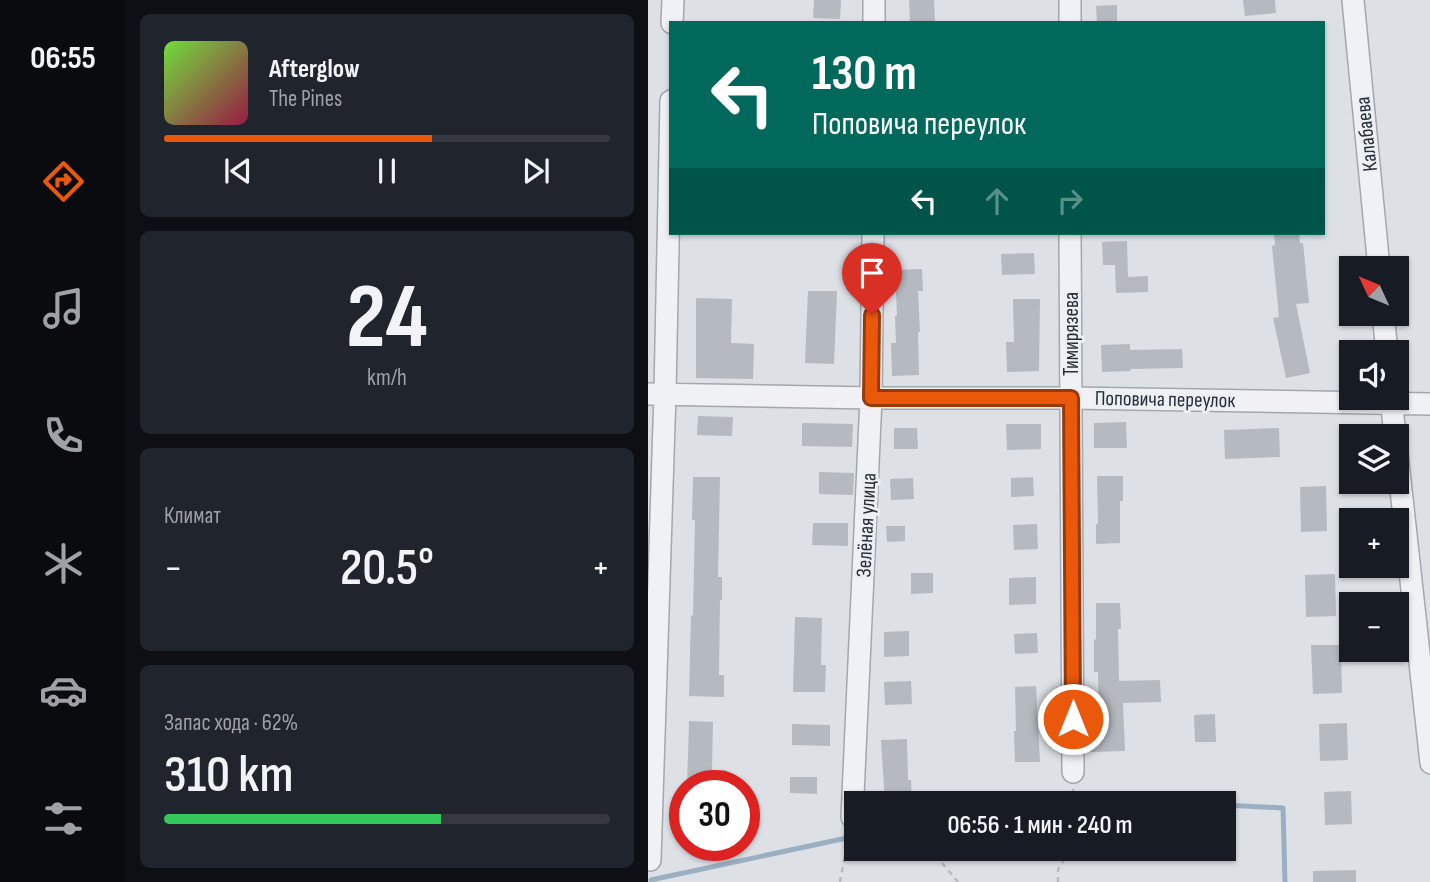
<!DOCTYPE html>
<html lang="ru">
<meta charset="utf-8">
<style>
body{margin:0;font-family:"Sofia Sans Condensed",sans-serif;background:#20242c;color:#f1f3f6;height:100vh;display:flex;flex-direction:column;font-size:26px;white-space:nowrap}
*{box-sizing:border-box;margin:0}
p{font-size:23px;color:#9ea1a6}
.icon{flex:none;width:38px;height:38px;fill:none;stroke:currentColor;stroke-width:2;stroke-linecap:round;stroke-linejoin:round}
.map{position:relative;flex:1;overflow:hidden}
.panel{display:flex;flex-direction:column;gap:14px;padding:14px;background:#0d0f14;width:522px}
.panel>*{flex:none}
.banner{position:absolute;left:21px;top:21px;width:656px;height:214px;border-radius:0px;box-shadow:0 2px 5px #0004;background:#00695c;color:#fff;overflow:hidden}
.needle{width:46px;rotate:314deg}
.fabs{position:absolute;left:691px;top:256px;display:grid;gap:14px}
.fabs a{display:grid;place-items:center;width:70px;height:70px;border-radius:0px;background:#171b24;box-shadow:0 2px 5px #0004;font-size:35px}
.speed{position:absolute;left:21px;top:770px;display:flex;gap:14px;font-size:35px;font-weight:700;text-align:center}
.speed>*{display:grid;place-content:center;width:91px;height:91px;border-radius:50%;background:#171b24;box-shadow:0 2px 5px #0004;line-height:1}
.speed .limit{border:10px solid #d22;background:#fff;color:#111}
.pin{position:absolute;display:grid;place-items:center;width:60px;height:60px;color:#fff;margin:-72px -30px;border-radius:50% 50% 50% 0;rotate:-45deg;box-shadow:0 0 7px #0007}
.pin .icon{rotate:45deg}
.me{position:absolute;width:77px;margin:-38px;rotate:0deg;stroke-linejoin:round;filter:drop-shadow(0 0 5px #0008)}
.turn{display:flex;align-items:center;gap:24px;height:147px;padding:0 28px;font-size:32px}
.turn .icon{width:91px;height:91px;stroke-width:2.5}
.turn b{display:block;font-size:49px;line-height:60px}
.lanes{display:flex;align-items:center;height:66px;padding:0 28px;background:#0003;justify-content:center;gap:35px;direction:ltr}
.lanes .off{opacity:.35}
.big{font-size:52px;font-weight:600;line-height:1.1}
.panel .card{flex:1;display:flex;flex-direction:column;justify-content:center;gap:10px;min-width:0;padding:0 24px;border-radius:10px;background:#20242c}
.panel .dial{align-items:center;gap:0}
.dial b{font-size:91px;line-height:1}
.song{display:flex;align-items:center;gap:21px}
.cover{width:84px;height:84px;border-radius:10px;background:linear-gradient(135deg,hsl(100 70% 55%),hsl(340 70% 35%))}
.played{height:7px;border-radius:4px;background:linear-gradient(90deg,#ea580c 60%,#363941 60%)}
.keys{display:flex;justify-content:space-around;direction:ltr}
.heat{display:flex;justify-content:space-between;align-items:center;font-size:38px;direction:ltr}
.charge{height:10px;border-radius:5px;background:linear-gradient(90deg,#34c759 62%,#363941 0)}
.trip{position:absolute;left:196px;top:791px;width:392px;height:70px;border-radius:0px;background:#171b24;box-shadow:0 2px 5px #0004;font-weight:600;line-height:70px;text-align:center}
main{display:flex;flex:1;min-height:0}
.dock{display:flex;flex-direction:column;width:126px;justify-content:space-around;align-items:center;background:#090b0e;color:#9ea1a6}
.dock .icon{width:49px;height:49px}
.dock .active{color:#ea580c}
.dock b{font-size:32px;color:#f1f3f6}
.map>svg:first-child{display:block}
.lines{fill:none;stroke-linecap:round;stroke-linejoin:round}
.stream{stroke:#9bafc2;stroke-width:5}
.building{fill:#b5bac1}
.minor-casing{stroke:#a3a7ae;stroke-width:24}
.path{stroke:#b7bbc0;stroke-width:2.5;stroke-dasharray:5 5;stroke-linecap:butt}
.minor{stroke:#eff1f4;stroke-width:21}
.route-casing{stroke:#983908;stroke-width:18}
.route{stroke:#ea580c;stroke-width:12}
.labels{text-anchor:middle;stroke-width:6;stroke-linejoin:round;paint-order:stroke}
.street-label{font-size:21px;fill:#282f3a;stroke:#eceff3}
</style>
<main>
<nav class="dock">
<b>06:55</b>
<svg class="icon active" aria-label="directions" viewBox="0 0 24 24"><path d="M12 3l9 9-9 9-9-9zM9 14v-3h6M13 9l2 2-2 2"/></svg>
<svg class="icon" aria-label="music" viewBox="0 0 24 24"><path d="M9 18V5l10-2v13"/><circle cx="6" cy="18" r="3"/><circle cx="16" cy="16" r="3"/></svg>
<svg class="icon" aria-label="phone" viewBox="0 0 24 24"><path d="M5 4h4l2 5-3 2q2 4 5 5l2-3 5 2v4C11 20 4 13 5 4z"/></svg>
<svg class="icon" aria-label="climate" viewBox="0 0 24 24"><path d="M12 3v18M4 7l16 10M4 17L20 7"/></svg>
<svg class="icon" aria-label="car" viewBox="0 0 24 24"><path d="M5 17H2v-5l4-1 3-4h7l3 4 3 1v5h-3M9 17h6M6 11h13"/><circle cx="7" cy="17" r="2"/><circle cx="17" cy="17" r="2"/></svg>
<svg class="icon" aria-label="filters" viewBox="0 0 24 24"><path d="M4 7h16M4 17h16"/><circle cx="9" cy="7" r="2"/><circle cx="15" cy="17" r="2"/></svg>
</nav>
<section class="panel">
<div class="card">
<div class="song"><i class="cover"></i><div><b>Afterglow</b><p>The Pines</p></div></div>
<div class="played"></div>
<div class="keys"><svg class="icon" aria-label="previous" viewBox="0 0 24 24"><path d="M18 5L8 12l10 7zM5 5v14"/></svg><svg class="icon" aria-label="pause" viewBox="0 0 24 24"><path d="M8 5v14M16 5v14"/></svg><svg class="icon" aria-label="next" viewBox="0 0 24 24"><path d="M6 5l10 7-10 7zM19 5v14"/></svg></div>
</div>
<div class="card dial"><b>24</b><p>km/h</p></div>
<div class="card"><p>Климат</p>
<div class="heat"><a>−</a><b class="big">20.5°</b><a>+</a></div>
</div>
<div class="card"><p>Запас хода · 62%</p><b class="big">310 km</b><div class="charge"></div></div>
</section>
<div class="map">
<svg width="783" height="882" viewBox="0 0 783 882">
<rect width="100%" height="100%" fill="#dde0e5"/>
<g class="lines">
<!-- stream -->
<path class="stream" d="M393,803L425,797L544,803
M576,805L635,808L637,882
M3,882V880L208,836"/>
</g>
<!-- building -->
<path class="building" d="M166,0H193L192,19L165,18Z
M261,0H286L287,21H262Z
M595,0H627L628,13L597,16Z
M469,5V23H449L448,6Z
M626,233H651L652,243H655L661,303L648,304L662,373L638,378L625,318L631,317L624,246L627,245Z
M479,241L480,277L500,276V292L468,293L467,265H455L454,242Z
M386,253L387,274L354,275L353,254Z
M274,269L275,291H270L272,332H270L271,375L244,376L243,343H248L247,316L249,315L247,270Z
M160,291H189L186,364L157,363Z
M48,298L84,299L83,343L106,344L105,379L48,378Z
M365,299H392L391,371L359,372L358,342H366Z
M482,344V350L534,349L535,368L482,369L483,371L454,372L453,345Z
M50,416L85,417L84,436L49,435Z
M478,422L479,448H446V423Z
M154,423L205,424L204,447L154,446Z
M358,424H393V449L359,450Z
M246,428H269L270,449H246Z
M631,428L632,457L577,459L576,430Z
M171,472L206,473L205,495L171,494Z
M449,476H475V501H472V543L448,544V524H450Z
M45,477H72L70,577H74V600H72L71,675H76V697L41,696L43,615L45,616L47,520H44Z
M385,477L386,496L363,497V478Z
M265,478L266,499L243,500L242,479Z
M678,486L679,531L653,532L652,487Z
M165,523H200V546L164,545Z
M389,524L390,549L366,550L365,525Z
M238,526H257V541L239,542Z
M263,573H285V593L263,594Z
M687,574L688,616L658,617L657,575Z
M388,577V604L361,605V578Z
M448,603H472L473,629H470L471,681L512,680L513,702L475,703L477,751L443,752V725H451L450,672H446V640L448,639Z
M147,617L174,618L173,665H178L177,692H145Z
M261,631V656L236,657V632Z
M389,633L390,653L367,654L366,634Z
M663,645H693L694,693L665,694Z
M263,681L264,704L237,705L236,682Z
M388,686L392,762H367L366,731H368L367,687Z
M567,714L568,742H547L546,715Z
M41,721L65,722L64,770H79L78,786H39Z
M699,723L700,760L672,761L671,724Z
M144,724L182,725V746L144,745Z
M259,739L260,780H263L264,803H237L233,740Z
M142,777H169V794L142,793Z
M703,791L704,824L677,825L676,792Z
M708,870V882H665V871Z"/>
<g class="lines">
<!-- minor casing -->
<g class="minor-casing">
<path id="minor" d="M422,0V23
M705,0L731,268
M24,23L25,0
M226,23V0
M422,233L425,772
M735,313L739,352
M0,394L223,398H423L783,404
M743,397L747,436
M749,453L783,763
M204,817L223,398L225,233
M2,860L17,393L23,101"/>
</g>
<!-- path -->
<path class="path" d="M425,789V797L427,803
M294,863L310,882
M192,882L201,834
M410,882V870L422,849"/>
<!-- minor -->
<use href="#minor" class="minor"/>
</g>
<g class="lines">
<!-- route casing -->
<g class="route-casing">
<path id="route" d="M224,315L223,398H423L425,719"/>
</g>
<!-- route -->
<use href="#route" class="route"/>
</g>
<g class="labels">
<!-- street labels -->
<g class="street-label">
<text transform="translate(718 134) rotate(-96)" y="7">Калабаева</text>
<text transform="translate(423 334) rotate(-90)" y="7">Тимирязева</text>
<text transform="translate(517 399) rotate(1)" y="7">Поповича переулок</text>
<text transform="translate(218 525) rotate(-87)" y="7">Зелёная улица</text>
</g>
</g>
</svg>
<div class="fabs">
<a><svg class="needle" viewBox="-14 -14 28 28"><path d="M0-13l5 13h-10z" fill="#e53935"/><path d="M0 13l5-13h-10z" fill="#9ea1a6"/></svg></a>
<a><svg class="icon" aria-label="sound" viewBox="0 0 24 24"><path d="M4 9h4l5-4v14l-5-4H4zM17 9q2 3 0 6"/></svg></a>
<a><svg class="icon" aria-label="layers" viewBox="0 0 24 24"><path d="M12 4l9 5-9 5-9-5zM3 14l9 5 9-5"/></svg></a>
<a>+</a>
<a>−</a>
</div>
<div class="speed"><div class="limit">30</div></div>
<div class="pin" style="left:224px;top:315px;background:#d93025"><svg class="icon" aria-label="arrive" viewBox="0 0 24 24"><path d="M6 21V4h12l-3 4 3 4H6"/></svg></div>
<svg class="me" style="left:425px;top:719px" viewBox="-20 -20 40 40"><circle r="17" fill="#ea580c" stroke="#fff" stroke-width="3"/><path d="M0-11L8 9 0 5-8 9z" fill="#fff"/></svg>
<div class="trip">06:56 · 1 мин · 240 m</div>
<div class="banner">
<div class="turn"><svg class="icon" aria-label="left" viewBox="0 0 24 24"><path d="M17 20v-9H6M10 6l-5 5 5 5"/></svg><div><b>130 m</b>Поповича переулок</div></div>
<div class="lanes"><svg class="icon" aria-label="left" viewBox="0 0 24 24"><path d="M17 20v-9H6M10 6l-5 5 5 5"/></svg><svg class="icon off" aria-label="ahead" viewBox="0 0 24 24"><path d="M12 20V5M6 11l6-6 6 6"/></svg><svg class="icon off" aria-label="right" viewBox="0 0 24 24"><path d="M7 20v-9h11M14 6l5 5-5 5"/></svg></div>
</div>
</div>
</main>
